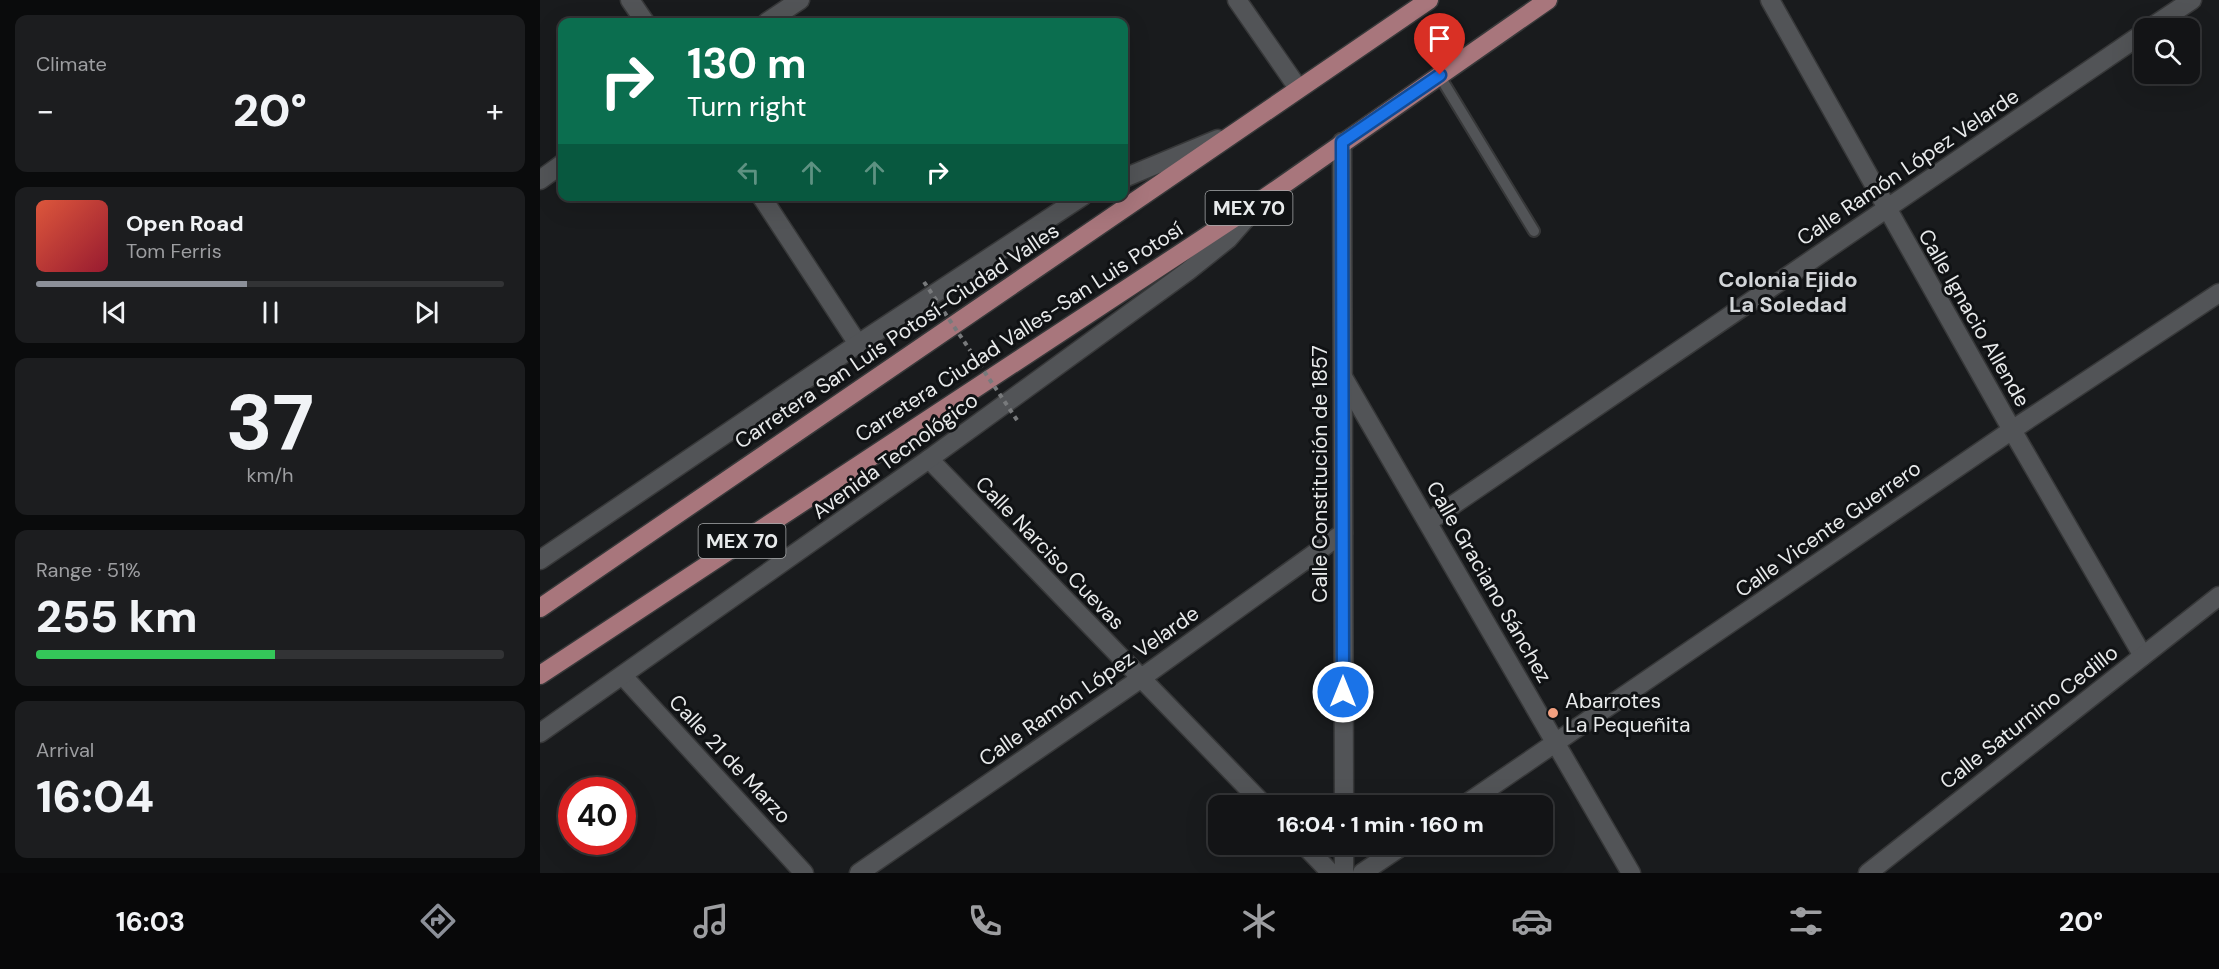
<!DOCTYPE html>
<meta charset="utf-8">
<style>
body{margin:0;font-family:"DM Sans",sans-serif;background:#1c1d1f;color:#f1f3f6;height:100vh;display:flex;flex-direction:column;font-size:22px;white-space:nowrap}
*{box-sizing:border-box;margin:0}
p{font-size:20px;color:#9d9ea1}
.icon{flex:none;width:33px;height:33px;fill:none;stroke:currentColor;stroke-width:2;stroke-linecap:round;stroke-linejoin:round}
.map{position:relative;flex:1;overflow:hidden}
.sheet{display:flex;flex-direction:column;gap:15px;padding:15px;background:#0a0b0c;width:540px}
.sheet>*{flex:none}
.hud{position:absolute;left:18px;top:18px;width:570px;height:183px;border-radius:12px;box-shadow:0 6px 24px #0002,0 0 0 2px #323335;background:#0b6e4f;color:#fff;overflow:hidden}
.buttons{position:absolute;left:1594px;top:18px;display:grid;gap:12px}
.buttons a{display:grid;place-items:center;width:66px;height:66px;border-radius:12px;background:#131416;box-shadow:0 6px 24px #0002,0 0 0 2px #323335;font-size:30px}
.speed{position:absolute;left:18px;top:777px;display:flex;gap:12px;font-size:30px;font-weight:700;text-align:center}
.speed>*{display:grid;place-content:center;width:78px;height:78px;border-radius:50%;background:#131416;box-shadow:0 6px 24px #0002,0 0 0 2px #323335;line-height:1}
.speed .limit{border:9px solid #d22;background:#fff;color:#111}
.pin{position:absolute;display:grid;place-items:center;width:51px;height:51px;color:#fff;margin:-62px -26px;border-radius:50% 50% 50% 0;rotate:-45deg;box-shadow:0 0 6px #0007}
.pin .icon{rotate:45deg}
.me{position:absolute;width:66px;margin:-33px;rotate:0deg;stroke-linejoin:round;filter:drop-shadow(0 0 4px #0008)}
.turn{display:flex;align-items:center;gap:21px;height:126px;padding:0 30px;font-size:27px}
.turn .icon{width:78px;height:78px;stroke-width:2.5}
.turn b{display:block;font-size:42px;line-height:51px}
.lanes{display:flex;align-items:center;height:57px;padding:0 30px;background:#0003;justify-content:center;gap:30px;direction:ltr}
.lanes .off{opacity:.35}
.big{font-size:45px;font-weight:800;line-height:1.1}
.sheet .widget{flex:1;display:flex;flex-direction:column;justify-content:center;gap:9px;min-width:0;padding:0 21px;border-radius:12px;background:#1c1d1f}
.sheet .dial{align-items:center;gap:0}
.dial b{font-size:78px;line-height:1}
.song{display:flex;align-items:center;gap:18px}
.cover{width:72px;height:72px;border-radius:9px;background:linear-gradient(135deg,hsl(10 70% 55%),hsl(350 70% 35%))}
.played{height:6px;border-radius:3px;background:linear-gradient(90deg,#8c9099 45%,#323335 45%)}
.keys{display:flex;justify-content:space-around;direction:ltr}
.heat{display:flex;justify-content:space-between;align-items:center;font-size:33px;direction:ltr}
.charge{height:9px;border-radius:4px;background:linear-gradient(90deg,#34c759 51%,#323335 0)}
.trip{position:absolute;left:668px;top:795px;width:345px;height:60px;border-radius:12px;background:#131416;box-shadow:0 6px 24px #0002,0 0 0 2px #323335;font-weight:800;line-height:60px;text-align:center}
.tabs{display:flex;height:96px;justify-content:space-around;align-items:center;background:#080809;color:#9d9ea1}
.tabs .icon{width:42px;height:42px}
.tabs .on{color:#8c9099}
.tabs b{font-size:27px;color:#f1f3f6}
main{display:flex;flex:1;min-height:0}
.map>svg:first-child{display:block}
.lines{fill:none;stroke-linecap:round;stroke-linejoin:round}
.service-casing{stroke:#373839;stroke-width:14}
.minor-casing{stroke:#373839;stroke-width:21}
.tertiary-casing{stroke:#373839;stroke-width:21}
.primary-casing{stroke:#373839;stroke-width:21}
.service{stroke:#525457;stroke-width:10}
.minor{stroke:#525457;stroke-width:18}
.tertiary{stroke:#525457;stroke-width:18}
.primary{stroke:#a8767c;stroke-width:18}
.path-bridge{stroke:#787a7c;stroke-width:4;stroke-dasharray:4.5 4.5;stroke-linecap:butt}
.route-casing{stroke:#114b97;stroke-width:15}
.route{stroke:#1a73e8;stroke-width:10}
.poi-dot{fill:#f2a080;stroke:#101214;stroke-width:2}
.labels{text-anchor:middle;stroke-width:6;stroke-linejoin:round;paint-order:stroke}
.shield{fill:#101214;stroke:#a7a9aa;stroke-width:1.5}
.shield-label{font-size:20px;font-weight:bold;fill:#e8eaeb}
.street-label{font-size:21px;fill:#e8eaeb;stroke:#101214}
.poi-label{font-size:21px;fill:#e8eaeb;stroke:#101214;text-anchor:start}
.neighbourhood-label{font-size:22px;font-weight:bold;fill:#d2d5d8;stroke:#101214}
</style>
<main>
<section class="sheet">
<div class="widget"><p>Climate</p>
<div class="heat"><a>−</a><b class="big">20°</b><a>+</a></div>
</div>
<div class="widget">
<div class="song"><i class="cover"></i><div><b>Open Road</b><p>Tom Ferris</p></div></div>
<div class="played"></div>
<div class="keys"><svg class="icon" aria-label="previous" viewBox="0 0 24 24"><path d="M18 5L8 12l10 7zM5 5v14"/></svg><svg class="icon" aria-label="pause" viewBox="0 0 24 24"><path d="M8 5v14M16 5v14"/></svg><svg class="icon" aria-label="next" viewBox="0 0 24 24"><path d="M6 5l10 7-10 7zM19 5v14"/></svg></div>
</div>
<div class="widget dial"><b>37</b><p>km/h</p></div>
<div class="widget"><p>Range · 51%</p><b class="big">255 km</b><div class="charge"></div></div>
<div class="widget"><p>Arrival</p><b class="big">16:04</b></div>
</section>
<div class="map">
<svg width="1679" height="873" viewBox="0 0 1679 873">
<rect width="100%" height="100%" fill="#191b1d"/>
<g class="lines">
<!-- service casing -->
<g class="service-casing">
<path id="service" d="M899,75L994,231"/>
</g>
<!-- minor casing -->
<g class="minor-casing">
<path id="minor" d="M90,0L105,22
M697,0L758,88
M1230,0L1472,430L1603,656
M227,22L260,0
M1610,28L1652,0
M0,180L22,164
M221,196L318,344
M803,377L1091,873
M389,459L725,806
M888,522L1605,32
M83,676L264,873
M923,806L1472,430L1679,293
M763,844L791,873
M319,873L600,679L803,533
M822,873L865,844"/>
</g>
<!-- tertiary casing -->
<g class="tertiary-casing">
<path id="tertiary" d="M802,142L804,806
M584,178L678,139
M0,560L318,344L543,196
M0,733L389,459L648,271L688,239L716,207
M804,844V873
M1328,873L1679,596"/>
</g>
<!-- primary casing -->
<g class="primary-casing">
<path id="primary" d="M0,608L889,0
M0,675L723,199L1008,0"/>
</g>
<!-- service -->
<use href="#service" class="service"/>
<!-- minor -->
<use href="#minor" class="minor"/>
<!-- tertiary -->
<use href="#tertiary" class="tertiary"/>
<!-- primary -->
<use href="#primary" class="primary"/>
<!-- path-bridge -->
<path class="path-bridge" d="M384,282L479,423"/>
</g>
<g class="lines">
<!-- route casing -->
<g class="route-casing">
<path id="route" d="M803,692L802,142L900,75"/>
</g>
<!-- route -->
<use href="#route" class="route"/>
</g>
<!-- markers -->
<circle class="poi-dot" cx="1013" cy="713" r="6"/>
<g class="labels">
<!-- shield labels -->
<g class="shield">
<rect x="665.5" y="191" width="87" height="34" rx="4.5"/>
<rect x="158.5" y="524" width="87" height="34" rx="4.5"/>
</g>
<g class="shield-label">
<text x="709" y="215">MEX 70</text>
<text x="202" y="548">MEX 70</text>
</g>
<!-- street labels -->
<g class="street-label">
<text transform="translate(1368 167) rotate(-34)" y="7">Calle Ramón López Velarde</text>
<text transform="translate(1434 318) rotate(60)" y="7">Calle Ignacio Allende</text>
<text transform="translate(479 332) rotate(-33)" y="7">Carretera Ciudad Valles-San Luis Potosí</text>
<text transform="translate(357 336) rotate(-34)" y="7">Carretera San Luis Potosí-Ciudad Valles</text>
<text transform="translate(355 456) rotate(-36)" y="7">Avenida Tecnológico</text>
<text transform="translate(780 474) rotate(-90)" y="7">Calle Constitución de 1857</text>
<text transform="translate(1288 529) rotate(-35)" y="7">Calle Vicente Guerrero</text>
<text transform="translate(510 553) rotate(46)" y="7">Calle Narciso Cuevas</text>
<text transform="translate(949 582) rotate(60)" y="7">Calle Graciano Sánchez</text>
<text transform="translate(549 686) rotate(-35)" y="7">Calle Ramón López Velarde</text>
<text transform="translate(1489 717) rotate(-38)" y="7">Calle Saturnino Cedillo</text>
<text transform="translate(190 759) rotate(47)" y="7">Calle 21 de Marzo</text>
</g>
<!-- poi labels -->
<g class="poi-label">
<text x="1025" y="708">Abarrotes<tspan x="1025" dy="24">La Pequeñita</tspan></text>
</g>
<!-- neighbourhood labels -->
<g class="neighbourhood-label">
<text x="1248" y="287">Colonia Ejido<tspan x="1248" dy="25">La Soledad</tspan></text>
</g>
</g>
</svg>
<div class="buttons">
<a><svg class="icon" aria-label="search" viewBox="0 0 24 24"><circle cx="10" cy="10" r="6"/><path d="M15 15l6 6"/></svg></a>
</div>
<div class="speed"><div class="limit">40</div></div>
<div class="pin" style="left:900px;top:75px;background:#d93025"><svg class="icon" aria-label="arrive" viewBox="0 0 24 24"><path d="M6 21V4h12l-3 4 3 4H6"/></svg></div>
<svg class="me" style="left:803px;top:692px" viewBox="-20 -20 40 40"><circle r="17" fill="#1a73e8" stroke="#fff" stroke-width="3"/><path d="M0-11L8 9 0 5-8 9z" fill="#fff"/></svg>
<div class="trip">16:04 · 1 min · 160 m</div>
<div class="hud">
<div class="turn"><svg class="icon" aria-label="right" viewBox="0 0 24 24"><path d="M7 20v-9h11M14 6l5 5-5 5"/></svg><div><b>130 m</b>Turn right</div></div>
<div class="lanes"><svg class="icon off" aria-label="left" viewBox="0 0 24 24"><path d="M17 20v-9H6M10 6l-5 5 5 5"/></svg><svg class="icon off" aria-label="ahead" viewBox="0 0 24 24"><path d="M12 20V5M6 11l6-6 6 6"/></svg><svg class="icon off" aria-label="ahead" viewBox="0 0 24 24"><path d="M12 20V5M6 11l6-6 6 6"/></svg><svg class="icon" aria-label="right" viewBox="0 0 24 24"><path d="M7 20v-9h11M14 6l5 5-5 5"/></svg></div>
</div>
</div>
</main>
<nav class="tabs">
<b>16:03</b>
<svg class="icon on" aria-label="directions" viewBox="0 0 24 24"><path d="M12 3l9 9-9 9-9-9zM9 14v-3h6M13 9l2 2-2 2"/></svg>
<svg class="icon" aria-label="music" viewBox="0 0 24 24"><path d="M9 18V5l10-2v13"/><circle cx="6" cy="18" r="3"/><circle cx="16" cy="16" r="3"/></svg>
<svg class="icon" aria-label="phone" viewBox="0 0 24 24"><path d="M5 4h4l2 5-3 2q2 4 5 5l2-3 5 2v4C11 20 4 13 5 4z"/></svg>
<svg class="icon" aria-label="climate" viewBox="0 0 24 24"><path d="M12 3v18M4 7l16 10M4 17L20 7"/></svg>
<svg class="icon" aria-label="car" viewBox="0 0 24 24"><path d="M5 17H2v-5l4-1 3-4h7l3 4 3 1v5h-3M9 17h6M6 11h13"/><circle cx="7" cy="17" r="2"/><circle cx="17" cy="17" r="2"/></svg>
<svg class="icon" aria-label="filters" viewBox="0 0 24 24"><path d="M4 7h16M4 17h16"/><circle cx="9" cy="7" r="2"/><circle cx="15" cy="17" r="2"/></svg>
<b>20°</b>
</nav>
